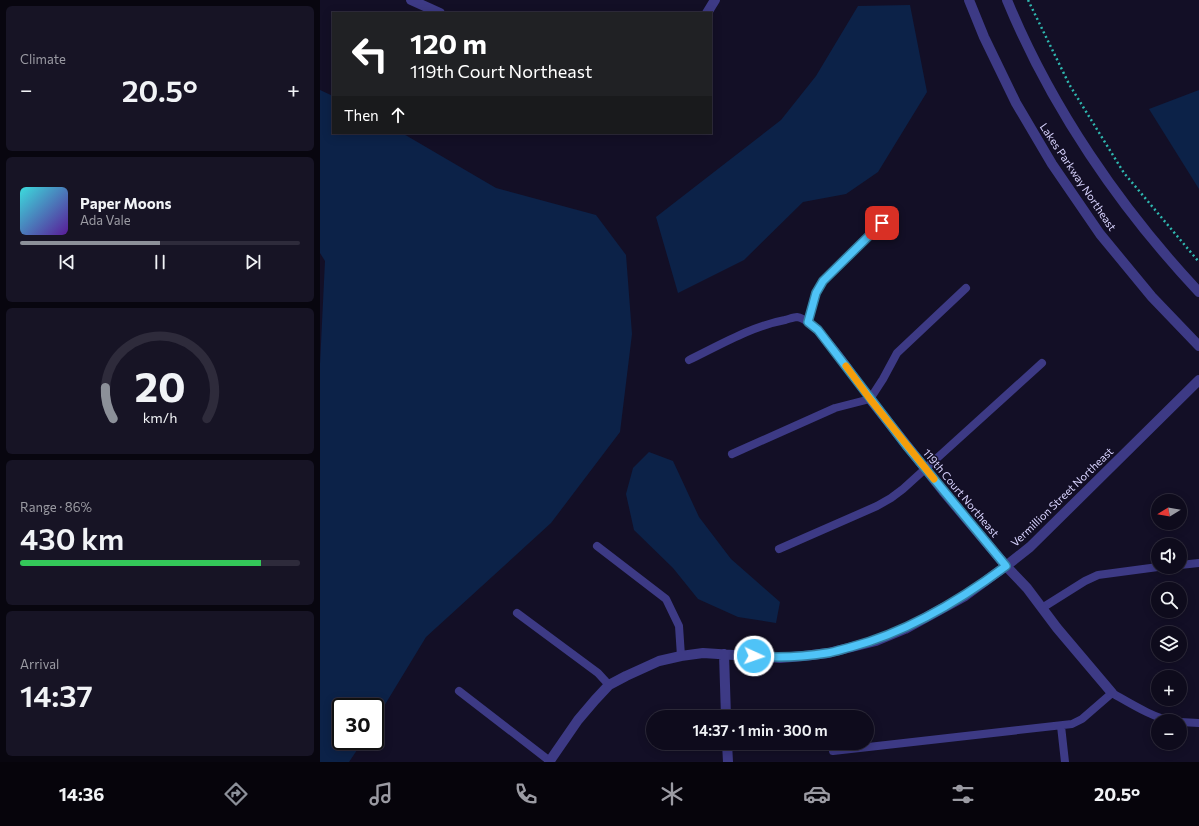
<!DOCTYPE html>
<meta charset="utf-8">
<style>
body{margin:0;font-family:Commissioner,sans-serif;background:#171425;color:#f1f3f6;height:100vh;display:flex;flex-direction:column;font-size:15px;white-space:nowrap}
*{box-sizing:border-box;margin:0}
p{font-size:13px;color:#9b9ba3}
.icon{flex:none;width:22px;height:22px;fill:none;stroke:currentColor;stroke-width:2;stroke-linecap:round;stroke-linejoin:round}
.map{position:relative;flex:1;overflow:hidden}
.sheet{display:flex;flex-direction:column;gap:6px;padding:6px;background:#08060f;width:320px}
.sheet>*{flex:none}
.hud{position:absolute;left:12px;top:12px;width:380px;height:122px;border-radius:0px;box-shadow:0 2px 10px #0003,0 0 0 1px #2e2b3b;background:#202124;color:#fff;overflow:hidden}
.needle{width:26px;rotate:259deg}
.tools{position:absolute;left:831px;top:494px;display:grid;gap:8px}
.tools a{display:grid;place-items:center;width:36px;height:36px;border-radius:50%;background:#0e0b1c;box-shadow:0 2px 10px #0003,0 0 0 1px #2e2b3b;font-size:20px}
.speed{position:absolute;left:12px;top:698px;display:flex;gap:8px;font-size:20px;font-weight:700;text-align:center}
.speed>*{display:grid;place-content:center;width:52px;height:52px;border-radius:50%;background:#0e0b1c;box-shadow:0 2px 10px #0003,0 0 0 1px #2e2b3b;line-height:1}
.speed .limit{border:2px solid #111;border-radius:6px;background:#fff;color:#111}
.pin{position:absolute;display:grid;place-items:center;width:34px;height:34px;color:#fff;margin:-17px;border-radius:8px;box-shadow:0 2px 6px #0006}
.me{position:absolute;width:44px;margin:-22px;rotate:93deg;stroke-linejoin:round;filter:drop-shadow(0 0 3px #0008)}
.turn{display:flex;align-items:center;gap:14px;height:84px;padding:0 12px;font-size:18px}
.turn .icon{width:52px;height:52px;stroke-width:2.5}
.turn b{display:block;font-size:28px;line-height:34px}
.then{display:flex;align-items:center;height:38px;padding:0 12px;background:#0003;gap:8px;font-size:15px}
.big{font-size:30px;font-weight:600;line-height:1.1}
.sheet .card{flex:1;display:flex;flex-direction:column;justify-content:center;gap:6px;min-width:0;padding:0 14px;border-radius:6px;background:#171425}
.sheet .dial{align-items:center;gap:0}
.dial svg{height:104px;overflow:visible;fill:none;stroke:#2e2b3b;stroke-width:7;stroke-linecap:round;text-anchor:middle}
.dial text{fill:#f1f3f6;stroke:none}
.song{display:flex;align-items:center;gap:12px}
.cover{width:48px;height:48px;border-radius:6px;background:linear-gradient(135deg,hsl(180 70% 55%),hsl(270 70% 35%))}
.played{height:4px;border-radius:2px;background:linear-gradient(90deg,#8c9099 50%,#2e2b3b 50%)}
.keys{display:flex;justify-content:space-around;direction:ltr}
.heat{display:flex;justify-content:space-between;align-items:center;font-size:22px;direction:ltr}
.charge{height:6px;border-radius:3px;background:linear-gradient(90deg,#34c759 86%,#2e2b3b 0)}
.trip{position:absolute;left:326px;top:710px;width:228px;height:40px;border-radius:20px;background:#0e0b1c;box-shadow:0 2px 10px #0003,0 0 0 1px #2e2b3b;font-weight:600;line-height:40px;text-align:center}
.dock{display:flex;height:64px;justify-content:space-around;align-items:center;background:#06040b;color:#9b9ba3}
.dock .icon{width:28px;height:28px}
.dock .selected{color:#8c9099}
.dock b{font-size:18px;color:#f1f3f6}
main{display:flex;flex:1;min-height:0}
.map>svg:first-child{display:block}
.water{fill:#0c2248}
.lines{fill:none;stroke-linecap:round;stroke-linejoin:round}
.path{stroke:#2fb8b0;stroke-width:2.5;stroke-dasharray:2 3;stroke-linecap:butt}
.service{stroke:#3d3a85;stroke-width:8}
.minor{stroke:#3d3a85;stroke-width:10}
.tertiary{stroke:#3d3a85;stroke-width:10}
.route-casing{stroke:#337fa1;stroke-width:10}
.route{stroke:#4fc3f7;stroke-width:7}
.slow{stroke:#f59e0b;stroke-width:7}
.labels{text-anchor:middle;stroke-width:3;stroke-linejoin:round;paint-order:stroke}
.street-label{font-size:11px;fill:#d9d4ff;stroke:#130f26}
</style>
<main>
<section class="sheet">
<div class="card"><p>Climate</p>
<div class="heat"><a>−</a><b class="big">20.5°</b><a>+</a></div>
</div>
<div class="card">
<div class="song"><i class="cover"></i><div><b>Paper Moons</b><p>Ada Vale</p></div></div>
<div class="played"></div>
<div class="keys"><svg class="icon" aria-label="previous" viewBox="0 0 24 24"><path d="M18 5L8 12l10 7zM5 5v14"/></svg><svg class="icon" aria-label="pause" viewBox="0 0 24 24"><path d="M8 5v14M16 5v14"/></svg><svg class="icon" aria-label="next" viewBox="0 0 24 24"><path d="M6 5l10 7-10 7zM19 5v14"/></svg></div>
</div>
<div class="card dial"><svg viewBox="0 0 100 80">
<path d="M14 69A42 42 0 1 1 86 69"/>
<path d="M14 69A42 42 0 0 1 8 45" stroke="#8c9099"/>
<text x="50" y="56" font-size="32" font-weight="700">20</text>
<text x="50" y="72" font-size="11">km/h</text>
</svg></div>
<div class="card"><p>Range · 86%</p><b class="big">430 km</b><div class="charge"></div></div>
<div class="card"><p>Arrival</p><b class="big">14:37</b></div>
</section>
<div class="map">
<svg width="879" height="762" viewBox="0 0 879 762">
<rect width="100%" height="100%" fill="#130f26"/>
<!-- water -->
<path class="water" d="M590,5L607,92L558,172L526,194L483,202L424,260L358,293L336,217L461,120L496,76L538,6Z
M0,90L13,96V133H82L176,188L276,215L306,255L312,334L300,432L231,523L106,637L55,721V707H21V741H43L29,762H0V364L5,261L0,253Z
M879,90V189L829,109Z
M329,452L353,461L379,517L411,559L460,602L456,623L418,617L378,599L353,568L314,530L306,494L313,468Z"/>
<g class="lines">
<!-- path -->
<path class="path" d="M708,0L749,84L804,173L879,262"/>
<!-- service -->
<path class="service" d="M488,322L496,293L503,281L562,223
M369,360C400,345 432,326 465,320C469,319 474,317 477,317C497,319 538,382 550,399
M412,454L515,408L550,399L563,379L577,353L646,288
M277,546L346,599L359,626L361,656
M459,549L557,506L571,498L583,489L722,363
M860,565L879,563
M722,608L765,581L778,575L838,567
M197,613L278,673L289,685
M139,691L231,762
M860,722L879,723
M741,726L745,762
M513,751L752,724L762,719L792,693C808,702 835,719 853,721"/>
<!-- minor -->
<path class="minor" d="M91,0L120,13
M387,13L395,0
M550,399L623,491L686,566L707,588L737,628L792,693
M404,654L406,717
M407,743L408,762
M229,762L258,720L275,700L289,685L306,676L339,661L361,656L383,653L460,658L484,656L508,653L556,641L585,629L645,596L686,566L710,547L879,380"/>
<!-- tertiary -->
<path class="tertiary" d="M649,0L664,37L696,103L732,164L780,234L832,297L879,346
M687,0C731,107 800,208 879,292"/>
</g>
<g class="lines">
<!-- route casing -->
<g class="route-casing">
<path id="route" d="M434,656C458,658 482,657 507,653C515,652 523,649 531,647C588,632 639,601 686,566L586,445L498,330L488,322L496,293L503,281L562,223"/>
</g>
<!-- route -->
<use href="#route" class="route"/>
<!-- slow -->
<path class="slow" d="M526,366L550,399L614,479"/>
</g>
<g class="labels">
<!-- street labels -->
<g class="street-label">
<text transform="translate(758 177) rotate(56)" y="4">Lakes Parkway Northeast</text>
<text transform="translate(641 493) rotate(50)" y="4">119th Court Northeast</text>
<text transform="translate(742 497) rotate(-44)" y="4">Vermillion Street Northeast</text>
</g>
</g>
</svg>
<div class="tools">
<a><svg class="needle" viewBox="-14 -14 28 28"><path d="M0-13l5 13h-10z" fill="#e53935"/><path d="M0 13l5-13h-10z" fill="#9b9ba3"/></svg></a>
<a><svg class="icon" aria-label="sound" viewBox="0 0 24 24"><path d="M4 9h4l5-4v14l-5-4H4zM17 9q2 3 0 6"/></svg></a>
<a><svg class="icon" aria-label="search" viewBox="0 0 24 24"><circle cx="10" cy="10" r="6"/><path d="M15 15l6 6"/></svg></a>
<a><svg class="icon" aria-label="layers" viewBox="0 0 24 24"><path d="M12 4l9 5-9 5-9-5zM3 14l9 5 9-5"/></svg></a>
<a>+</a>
<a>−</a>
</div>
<div class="speed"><div class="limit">30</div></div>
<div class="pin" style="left:562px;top:223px;background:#d93025"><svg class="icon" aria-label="arrive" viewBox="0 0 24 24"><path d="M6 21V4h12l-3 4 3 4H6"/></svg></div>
<svg class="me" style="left:434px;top:656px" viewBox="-20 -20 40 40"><circle r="17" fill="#4fc3f7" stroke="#fff" stroke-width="3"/><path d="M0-11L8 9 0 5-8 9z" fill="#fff"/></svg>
<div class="trip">14:37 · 1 min · 300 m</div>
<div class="hud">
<div class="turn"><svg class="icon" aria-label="left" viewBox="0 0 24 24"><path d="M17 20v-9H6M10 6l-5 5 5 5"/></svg><div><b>120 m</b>119th Court Northeast</div></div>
<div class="then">Then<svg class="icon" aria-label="ahead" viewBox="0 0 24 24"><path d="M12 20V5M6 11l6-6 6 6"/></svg></div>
</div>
</div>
</main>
<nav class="dock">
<b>14:36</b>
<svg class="icon selected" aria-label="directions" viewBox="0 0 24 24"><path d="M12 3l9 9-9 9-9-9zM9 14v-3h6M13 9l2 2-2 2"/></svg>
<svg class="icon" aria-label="music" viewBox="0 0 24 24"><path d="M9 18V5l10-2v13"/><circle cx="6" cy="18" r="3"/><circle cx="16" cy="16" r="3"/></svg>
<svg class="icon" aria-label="phone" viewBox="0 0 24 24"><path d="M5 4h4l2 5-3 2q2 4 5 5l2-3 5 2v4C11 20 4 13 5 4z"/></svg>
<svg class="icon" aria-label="climate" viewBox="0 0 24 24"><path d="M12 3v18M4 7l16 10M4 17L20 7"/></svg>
<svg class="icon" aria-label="car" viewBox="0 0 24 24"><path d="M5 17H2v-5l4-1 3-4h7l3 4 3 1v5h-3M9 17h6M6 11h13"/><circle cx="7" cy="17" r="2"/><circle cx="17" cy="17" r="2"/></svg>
<svg class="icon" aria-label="filters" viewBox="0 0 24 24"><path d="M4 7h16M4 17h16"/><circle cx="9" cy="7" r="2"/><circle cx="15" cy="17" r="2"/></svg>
<b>20.5°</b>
</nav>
